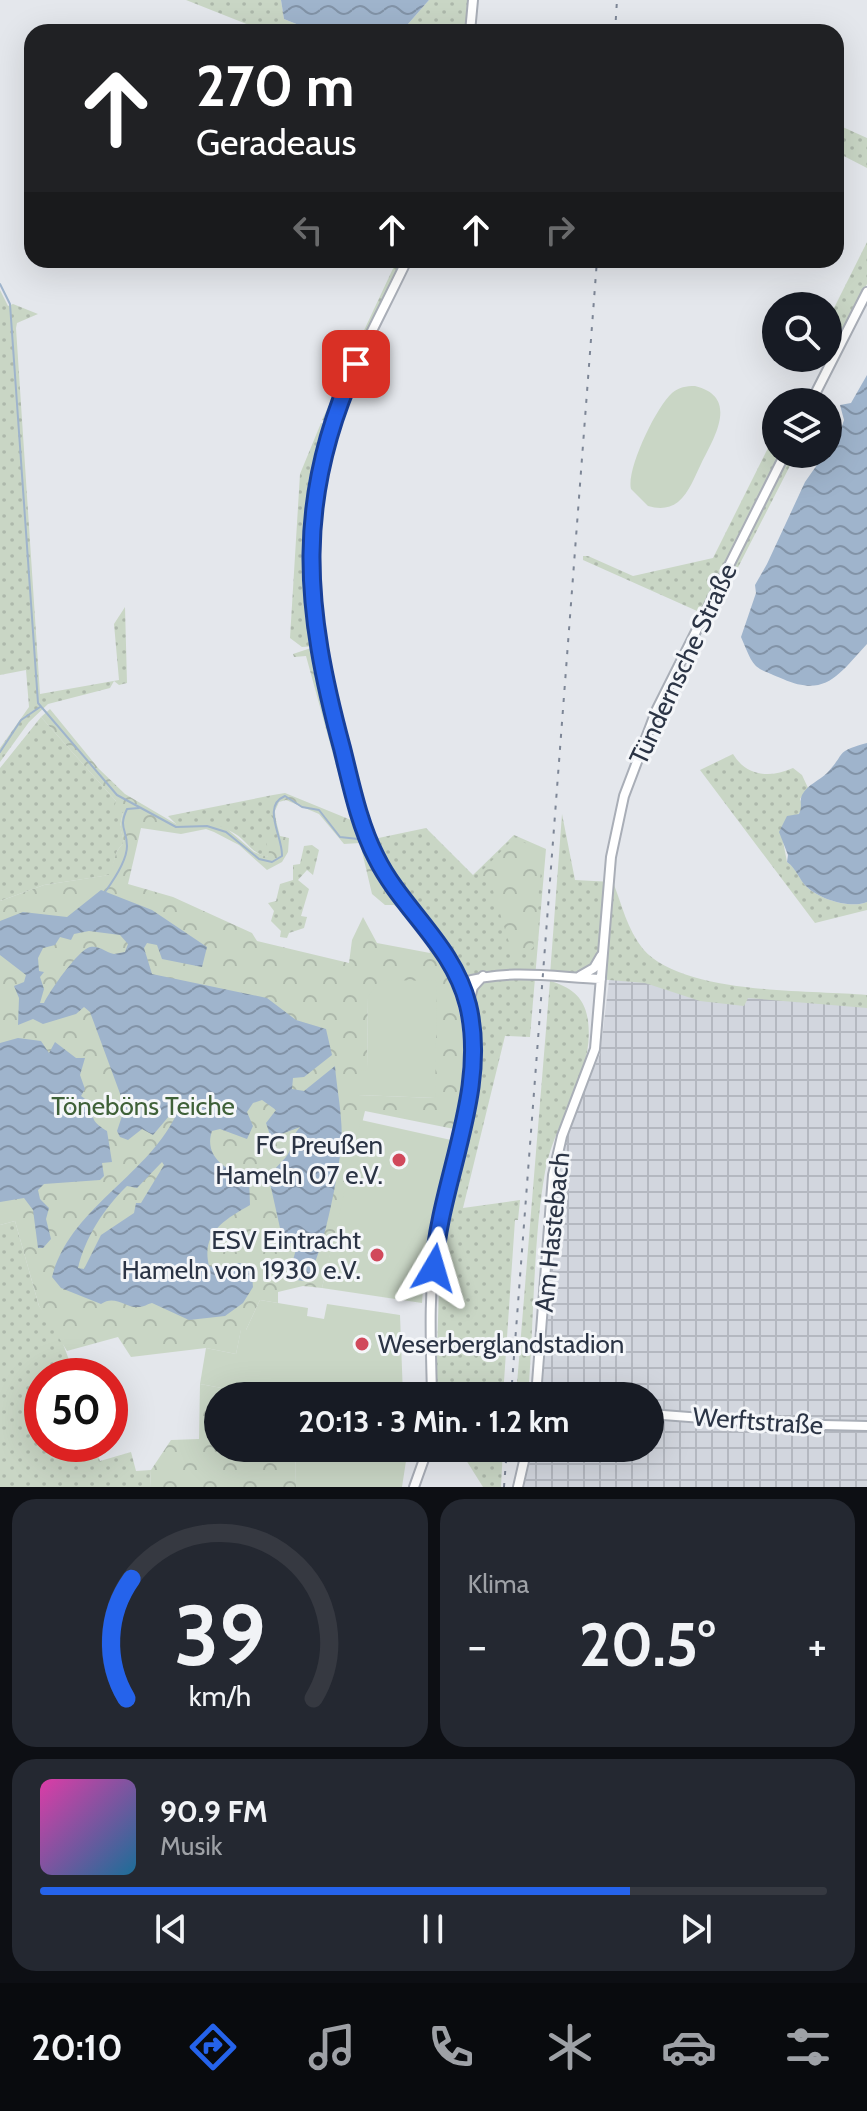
<!DOCTYPE html>
<html lang="de">
<meta charset="utf-8">
<style>
body{margin:0;font-family:Cabin,sans-serif;background:#242831;color:#f1f3f6;height:100vh;display:flex;flex-direction:column;font-size:30px;white-space:nowrap}
*{box-sizing:border-box;margin:0}
p{font-size:26px;color:#9ea1a6}
.icon{flex:none;width:44px;height:44px;fill:none;stroke:currentColor;stroke-width:2;stroke-linecap:round;stroke-linejoin:round}
.map{position:relative;height:1487px;overflow:hidden}
.drawer{display:flex;flex-direction:column;gap:12px;padding:12px;background:#0d0f14;flex:1}
.drawer>*{flex:none}
.top-card{position:absolute;left:24px;top:24px;width:820px;height:244px;border-radius:24px;box-shadow:0 8px 32px #0002;background:#202124;color:#fff;overflow:hidden}
.fabs{position:absolute;left:762px;top:292px;display:grid;gap:16px}
.fabs a{display:grid;place-items:center;width:80px;height:80px;border-radius:50%;background:#171b24;box-shadow:0 8px 32px #0002;font-size:40px}
.speed{position:absolute;left:24px;top:1358px;display:flex;gap:16px;font-size:40px;font-weight:700;text-align:center}
.speed>*{display:grid;place-content:center;width:104px;height:104px;border-radius:50%;background:#171b24;box-shadow:0 8px 32px #0002;line-height:1}
.speed .limit{border:12px solid #d22;background:#fff;color:#111}
.pin{position:absolute;display:grid;place-items:center;width:68px;height:68px;color:#fff;margin:-34px;border-radius:16px;box-shadow:0 4px 12px #0006}
.me{position:absolute;width:88px;margin:-44px;rotate:7deg;stroke-linejoin:round;filter:drop-shadow(0 0 6px #0008)}
.turn{display:flex;align-items:center;gap:28px;height:168px;padding:0 40px;font-size:36px}
.turn .icon{width:104px;height:104px;stroke-width:2.5}
.turn b{display:block;font-size:56px;line-height:68px}
.lanes{display:flex;align-items:center;height:76px;padding:0 40px;background:#0003;justify-content:center;gap:40px;direction:ltr}
.lanes .off{opacity:.35}
.big{font-size:60px;font-weight:700;line-height:1.1}
.drawer .widget{flex:1;display:flex;flex-direction:column;justify-content:center;gap:12px;min-width:0;padding:0 28px;border-radius:24px;background:#242831}
.drawer .dial{align-items:center;gap:0}
.dial svg{height:208px;overflow:visible;fill:none;stroke:#363941;stroke-width:7;stroke-linecap:round;text-anchor:middle}
.dial text{fill:#f1f3f6;stroke:none}
.song{display:flex;align-items:center;gap:24px}
.cover{width:96px;height:96px;border-radius:12px;background:linear-gradient(135deg,hsl(320 70% 55%),hsl(200 70% 35%))}
.played{height:8px;border-radius:4px;background:linear-gradient(90deg,#2563eb 75%,#363941 75%)}
.keys{display:flex;justify-content:space-around;direction:ltr}
.heat{display:flex;justify-content:space-between;align-items:center;font-size:44px;direction:ltr}
.drawer .tiles{flex:1;display:grid;gap:12px;grid-template-columns:1fr 1fr}
.widget:last-child{grid-column:span 2}
.trip{position:absolute;left:204px;top:1382px;width:460px;height:80px;border-radius:40px;background:#171b24;box-shadow:0 8px 32px #0002;font-weight:700;line-height:80px;text-align:center}
.dock{display:flex;height:128px;justify-content:space-around;align-items:center;background:#090b0e;color:#9ea1a6}
.dock .icon{width:56px;height:56px}
.dock .on{color:#2563eb}
.dock b{font-size:36px;color:#f1f3f6}
.map>svg:first-child{display:block}
.industrial{fill:url(#industrial-grid)}
.grass{fill:url(#grass-dots)}
.forest{fill:url(#forest-crowns);fill-rule:evenodd}
.pitch{fill:#c9d6c5}
.water{fill:url(#water-waves);fill-rule:evenodd}
.lines{fill:none;stroke-linecap:round;stroke-linejoin:round}
.stream{stroke:#9fb4cc;stroke-width:2}
.secondary-casing{stroke:#a9aeb7;stroke-width:12}
.secondary{stroke:#fff;stroke-width:8}
.rail{stroke:#7d8696;stroke-width:2;stroke-dasharray:4 8;stroke-linecap:butt}
.route-casing{stroke:#184099;stroke-width:20}
.route{stroke:#2563eb;stroke-width:14}
.poi-dot{fill:#d1495b;stroke:#f4f6f9;stroke-width:3}
.labels{text-anchor:middle;stroke-width:6;stroke-linejoin:round;paint-order:stroke}
.street-label{font-size:26px;fill:#2b3445;stroke:#f4f6f9}
.park-label{font-size:26px;fill:#3f6138;stroke:#f4f6f9}
.poi-label{font-size:26px;fill:#2b3445;stroke:#f4f6f9;text-anchor:end}
</style>
<div class="map">
<svg width="867" height="1487" viewBox="0 0 867 1487">
<defs>
<pattern id="industrial-grid" width="8" height="8" patternUnits="userSpaceOnUse" patternTransform="scale(2)"><rect width="8" height="8" fill="#d2d6de"/><path d="M0 4h8M4 0v8" fill="none" stroke="#b4b8c0"/></pattern>
<pattern id="grass-dots" width="8" height="8" patternUnits="userSpaceOnUse" patternTransform="scale(2)"><rect width="8" height="8" fill="#c9d6c5"/><path d="M2 2h.1M6 6h.1" fill="none" stroke="#adb8ab" stroke-width="1.8" stroke-linecap="round"/></pattern>
<pattern id="forest-crowns" width="20" height="18" patternUnits="userSpaceOnUse" patternTransform="scale(2)"><rect width="20" height="18" fill="#c9d6c5"/><path d="M2 6a3 3 0 1 1 6 0M12 15a3 3 0 1 1 6 0" fill="none" stroke="#adb8ab"/></pattern>
<pattern id="water-waves" width="16" height="10" patternUnits="userSpaceOnUse" patternTransform="scale(2)"><rect width="16" height="10" fill="#9fb4cc"/><path d="M0 5q4-4 8 0t8 0" fill="none" stroke="#8293a7"/></pattern>
</defs>
<rect width="100%" height="100%" fill="#e4e7ec"/>
<!-- industrial -->
<path class="industrial" d="M610,973L867,1001V1487H524L533,1448H650V1396H542L559,1166L565,1137L600,1054Z"/>
<!-- grass -->
<path class="grass" d="M186,0H281L284,19L316,32H267Z
M429,0H473L470,32H401Z
M836,124L867,138V168L836,152Z
M867,242V284L829,358L828,346L833,336L828,334V320Z
M397,260H407L327,421L322,420Z
M0,290L8,306L13,304L38,314L17,323L16,328L40,694L119,680L114,624L125,607L127,683L119,685L114,681L110,688L48,704L29,722L0,762V748L29,707L26,670L0,675Z
M321,423L331,426L312,518L317,646L302,647L290,638L300,474Z
M771,442L776,444V454H796L728,587L715,619L583,560V556H588L633,576L713,558Z
M41,717L116,801L123,812L120,826L124,842L117,851L110,875L44,885L0,901V768Z
M733,754C747,777 770,778 793,768L802,775L808,788L800,799L803,808L782,836L787,862C797,869 799,879 807,887C819,899 851,909 867,902V910L815,923L700,770Z
M273,795L278,838L267,857C253,854 248,843 237,835C216,820 199,826 176,824L168,816Z
M562,814L575,880L613,882C622,905 627,929 643,949C683,995 808,990 867,995V1008L748,998L744,1006L700,1001L645,983L550,975Z
M426,828L473,875L514,835L546,849L530,1037L505,1036L463,1208L520,1200L518,1220H515L503,1396H474L473,1391L436,1388L440,1252L435,1251L464,1118L472,1047L461,982L394,885L369,840Z
M312,845L319,850L313,875L307,870L298,880L309,889L301,916L307,917L304,928L289,933L287,938L280,937L281,931L271,921L274,911L268,903L276,901L280,884L293,880V865L300,864L304,846Z
M550,981C571,987 585,997 588,1021C595,1074 554,1121 545,1172C533,1240 534,1325 528,1396H516Z
M15,1221L39,1306L59,1333L75,1376H42V1444H94L100,1461L131,1452L136,1471L151,1470L150,1487H0V1225Z
M493,1448H503L501,1487H483L466,1460Z"/>
<!-- forest -->
<path class="forest" d="M317,646L368,839L360,843C377,860 379,885 394,901C464,977 474,1028 454,1129L365,1111L322,1288L303,1286L278,1292V1303L260,1300L246,1330H241L236,1354L206,1348L131,1357L118,1337L67,1351L39,1306L15,1221L0,1225V901L44,885L109,875L117,851L124,842L120,827L123,812L114,808L116,801L41,717L50,709L99,769L125,794L176,824L204,823L225,827L254,852L267,857L269,852L266,842L278,837L270,811L273,795L285,793L351,820L306,656L294,657L293,654ZM286,800L319,814L344,844L360,843L372,894L385,905H394C408,917 428,935 430,953L377,943L363,917L352,940L349,963L257,941L252,933L173,897L128,884L141,828L181,834L206,829L214,832L239,845L267,870L282,862L288,852L289,838L280,836L274,813L279,802ZM368,997L435,1098L358,1095V1071H367Z
M514,838L543,851L533,948L525,953L511,949L491,884L478,875Z
M200,1384L265,1396H218V1448H295L296,1487H150L151,1470L171,1440L199,1439Z"/>
<!-- pitch -->
<path class="pitch" d="M695,386C740,397 714,438 701,464C695,476 689,493 678,502C669,509 659,509 648,506L631,489C626,470 656,407 672,393C679,387 686,386 695,386Z
M379,980L437,981L435,1098L358,1095V1071L367,1070L368,997Z
M361,1120L451,1140L426,1248L422,1303L322,1288Z
M260,1300L308,1308L307,1316L324,1319L327,1304L400,1315L403,1396H265L200,1384L206,1348L236,1354L241,1329L246,1330Z
M295,1448H408L402,1487H296Z"/>
<!-- water -->
<path class="water" d="M281,0H429L401,32H316L284,19Z
M867,375V644C839,674 826,698 783,679C752,666 755,670 741,637L756,593L755,585L767,564L805,482L840,432L844,420L840,405L851,403Z
M867,743V902C851,909 819,899 807,887C799,880 797,869 787,862L788,855L779,832L787,816L799,814C803,806 799,802 802,795C808,784 819,781 827,773C847,752 834,752 867,743Z
M101,890L152,910L207,947L202,967L162,959L157,945L147,943L144,948L152,974L267,998L296,1020L326,1029L332,1055L304,1077L293,1078L292,1089L304,1091L335,1066C337,1092 344,1122 341,1148C338,1175 322,1265 304,1281L297,1280L291,1267L297,1246L290,1243L284,1246L270,1183C270,1167 285,1163 290,1150C293,1140 293,1135 300,1127L271,1138L266,1123L276,1110L262,1100L253,1103L247,1112L253,1126L247,1139L220,1129L212,1131C203,1157 228,1172 249,1177L250,1205C224,1220 201,1233 209,1266L218,1268L221,1280L237,1263L251,1264L253,1287L243,1303L225,1316L189,1320L152,1303C147,1304 144,1307 139,1307C125,1308 115,1294 101,1304L61,1288L52,1277C70,1207 150,1175 178,1111L175,1109L153,1135L142,1129L128,1140L120,1137L117,1131L123,1113L122,1099L90,1012L84,1007L76,1014L43,1024L33,1019L18,1025L19,998L14,986L24,982L26,975L0,955V921L23,912L67,917ZM89,931L120,935L128,944L125,952L114,954C105,952 99,945 90,947C78,950 49,992 44,1003H40L44,989L40,977L44,972L39,971L38,958L43,948L55,945L60,937L71,940L74,934ZM162,1162L164,1165L141,1203H136L134,1213L101,1235L84,1269L78,1268C85,1238 104,1208 127,1186L137,1188Z
M18,1038L41,1041L49,1053L55,1042L76,1058H85L80,1075L85,1089L81,1096L92,1104C92,1120 93,1122 107,1131L112,1162L102,1163L104,1176L100,1180L44,1184L38,1190L40,1199L49,1208L46,1219L51,1239L43,1248H38L33,1210L24,1198L0,1202V1043Z"/>
<g class="lines">
<!-- stream -->
<path class="stream" d="M0,284L10,304L38,703L117,795L176,827L207,826L226,832L259,859L272,862L282,856C283,837 261,806 285,796L302,807L319,810L340,837L358,839
M0,752L21,720L40,707
M105,892C113,881 127,860 127,846C127,829 118,828 127,809L139,808"/>
<!-- secondary casing -->
<g class="secondary-casing">
<path id="secondary" d="M470,32L473,0
M407,260C381,315 351,367 332,425C297,533 312,638 341,745C351,781 359,820 375,854C400,910 455,945 468,1008C485,1086 448,1169 436,1245C428,1294 431,1347 432,1396
M811,402L867,292
M580,976L594,968L601,956
M461,983C507,968 554,977 601,979
M469,1002L473,987L483,976
M536,1396L553,1175L562,1136L595,1049L611,857L624,796L657,709L785,454
M650,1414L779,1424L867,1426
M414,1487L428,1448
M518,1487L527,1448"/>
</g>
<!-- secondary -->
<use href="#secondary" class="secondary"/>
<!-- rail -->
<path class="rail" d="M615,32L617,0
M511,1396L597,260
M504,1487L507,1448"/>
</g>
<g class="lines">
<!-- route casing -->
<g class="route-casing">
<path id="route" d="M356,364C294,500 304,608 342,748C351,784 359,824 376,857C402,910 453,945 468,1005C489,1092 439,1182 434,1268"/>
</g>
<!-- route -->
<use href="#route" class="route"/>
</g>
<!-- markers -->
<g class="poi-dot">
<circle cx="399" cy="1160" r="8"/>
<circle cx="377" cy="1255" r="8"/>
<circle cx="362" cy="1344" r="8"/>
</g>
<g class="labels">
<!-- street labels -->
<g class="street-label">
<text transform="translate(683 664) rotate(-65)" y="9">Tündernsche Straße</text>
<text transform="translate(552 1232) rotate(-84)" y="9">Am Hastebach</text>
<text transform="translate(758 1421) rotate(4)" y="9">Werftstraße</text>
</g>
<!-- park labels -->
<g class="park-label">
<text x="143" y="1115">Töneböns Teiche</text>
</g>
<!-- poi labels -->
<g class="poi-label">
<text x="383" y="1154">FC Preußen<tspan x="383" dy="30">Hameln 07 e.V.</tspan></text>
<text x="361" y="1249">ESV Eintracht<tspan x="361" dy="30">Hameln von 1930 e.V.</tspan></text>
<text x="378" y="1353" text-anchor="start">Weserberglandstadion</text>
</g>
</g>
</svg>
<div class="fabs">
<a><svg class="icon" aria-label="search" viewBox="0 0 24 24"><circle cx="10" cy="10" r="6"/><path d="M15 15l6 6"/></svg></a>
<a><svg class="icon" aria-label="layers" viewBox="0 0 24 24"><path d="M12 4l9 5-9 5-9-5zM3 14l9 5 9-5"/></svg></a>
</div>
<div class="speed"><div class="limit">50</div></div>
<div class="pin" style="left:356px;top:364px;background:#d93025"><svg class="icon" aria-label="arrive" viewBox="0 0 24 24"><path d="M6 21V4h12l-3 4 3 4H6"/></svg></div>
<svg class="me" style="left:434px;top:1268px" viewBox="-20 -20 40 40"><path d="M0-17L14 15 0 8-14 15z" fill="#2563eb" stroke="#fff" stroke-width="4"/></svg>
<div class="trip">20:13 · 3 Min. · 1.2 km</div>
<div class="top-card">
<div class="turn"><svg class="icon" aria-label="ahead" viewBox="0 0 24 24"><path d="M12 20V5M6 11l6-6 6 6"/></svg><div><b>270 m</b>Geradeaus</div></div>
<div class="lanes"><svg class="icon off" aria-label="left" viewBox="0 0 24 24"><path d="M17 20v-9H6M10 6l-5 5 5 5"/></svg><svg class="icon" aria-label="ahead" viewBox="0 0 24 24"><path d="M12 20V5M6 11l6-6 6 6"/></svg><svg class="icon" aria-label="ahead" viewBox="0 0 24 24"><path d="M12 20V5M6 11l6-6 6 6"/></svg><svg class="icon off" aria-label="right" viewBox="0 0 24 24"><path d="M7 20v-9h11M14 6l5 5-5 5"/></svg></div>
</div>
</div>
<section class="drawer">
<div class="tiles">
<div class="widget dial"><svg viewBox="0 0 100 80">
<path d="M14 69A42 42 0 1 1 86 69"/>
<path d="M14 69A42 42 0 0 1 16 23" stroke="#2563eb"/>
<text x="50" y="56" font-size="32" font-weight="700">39</text>
<text x="50" y="72" font-size="11">km/h</text>
</svg></div>
<div class="widget"><p>Klima</p>
<div class="heat"><a>−</a><b class="big">20.5°</b><a>+</a></div>
</div>
<div class="widget">
<div class="song"><i class="cover"></i><div><b>90.9 FM</b><p>Musik</p></div></div>
<div class="played"></div>
<div class="keys"><svg class="icon" aria-label="previous" viewBox="0 0 24 24"><path d="M18 5L8 12l10 7zM5 5v14"/></svg><svg class="icon" aria-label="pause" viewBox="0 0 24 24"><path d="M8 5v14M16 5v14"/></svg><svg class="icon" aria-label="next" viewBox="0 0 24 24"><path d="M6 5l10 7-10 7zM19 5v14"/></svg></div>
</div>
</div>
</section>
<nav class="dock">
<b>20:10</b>
<svg class="icon on" aria-label="directions" viewBox="0 0 24 24"><path d="M12 3l9 9-9 9-9-9zM9 14v-3h6M13 9l2 2-2 2"/></svg>
<svg class="icon" aria-label="music" viewBox="0 0 24 24"><path d="M9 18V5l10-2v13"/><circle cx="6" cy="18" r="3"/><circle cx="16" cy="16" r="3"/></svg>
<svg class="icon" aria-label="phone" viewBox="0 0 24 24"><path d="M5 4h4l2 5-3 2q2 4 5 5l2-3 5 2v4C11 20 4 13 5 4z"/></svg>
<svg class="icon" aria-label="climate" viewBox="0 0 24 24"><path d="M12 3v18M4 7l16 10M4 17L20 7"/></svg>
<svg class="icon" aria-label="car" viewBox="0 0 24 24"><path d="M5 17H2v-5l4-1 3-4h7l3 4 3 1v5h-3M9 17h6M6 11h13"/><circle cx="7" cy="17" r="2"/><circle cx="17" cy="17" r="2"/></svg>
<svg class="icon" aria-label="filters" viewBox="0 0 24 24"><path d="M4 7h16M4 17h16"/><circle cx="9" cy="7" r="2"/><circle cx="15" cy="17" r="2"/></svg>
</nav>
